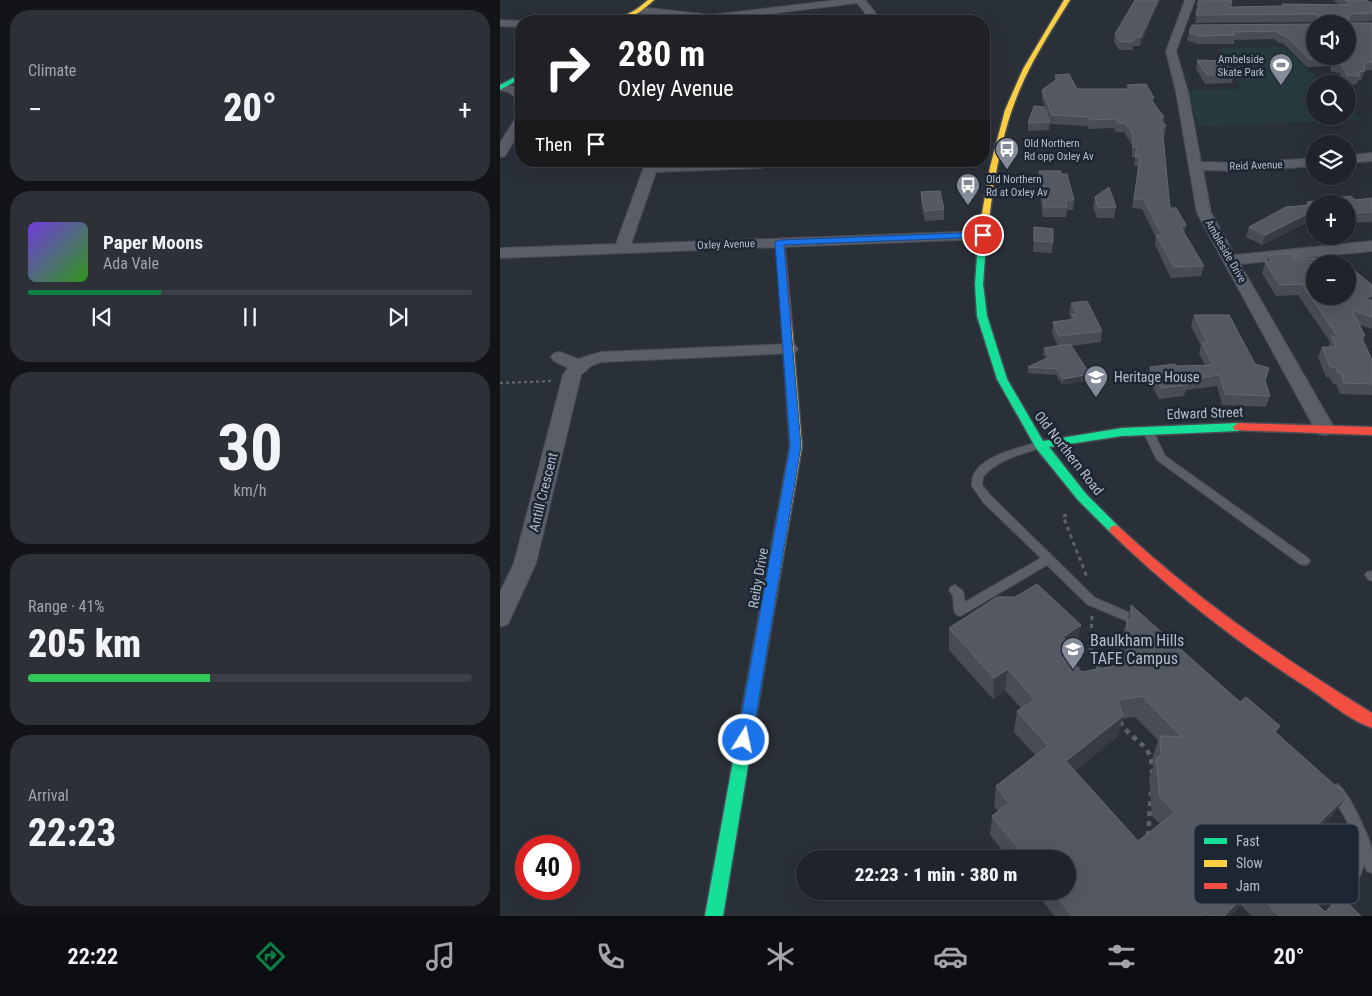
<!DOCTYPE html>
<meta charset="utf-8">
<style>
body{margin:0;font-family:"Roboto Condensed",sans-serif;background:#2d3036;color:#f1f3f6;height:100vh;display:flex;flex-direction:column;font-size:19px;white-space:nowrap}
*{box-sizing:border-box;margin:0}
p{font-size:16px;color:#a2a4a8}
.icon{flex:none;width:28px;height:28px;fill:none;stroke:currentColor;stroke-width:2;stroke-linecap:round;stroke-linejoin:round}
.map{position:relative;flex:1;overflow:hidden}
.drawer{display:flex;flex-direction:column;gap:10px;padding:10px;background:#121417;width:500px}
.drawer>*{flex:none}
.banner{position:absolute;left:15px;top:15px;width:475px;height:152px;border-radius:20px;box-shadow:0 5px 20px #0002,0 0 0 1px #3d4147;background:#202124;color:#fff;overflow:hidden}
.controls{position:absolute;left:806px;top:15px;display:grid;gap:10px}
.controls a{display:grid;place-items:center;width:50px;height:50px;border-radius:50%;background:#20242a;box-shadow:0 5px 20px #0002,0 0 0 1px #3d4147;font-size:25px}
.speed{position:absolute;left:15px;top:835px;display:flex;gap:10px;font-size:25px;font-weight:700;text-align:center}
.speed>*{display:grid;place-content:center;width:65px;height:65px;border-radius:50%;background:#20242a;box-shadow:0 5px 20px #0002,0 0 0 1px #3d4147;line-height:1}
.speed .limit{border:8px solid #d22;background:#fff;color:#111}
.pin{position:absolute;display:grid;place-items:center;width:42px;height:42px;color:#fff;margin:-21px;border:2px solid #fff;border-radius:50%;box-shadow:0 1px 5px #0007}
.me{position:absolute;width:55px;margin:-28px;rotate:10deg;stroke-linejoin:round;filter:drop-shadow(0 0 4px #0008)}
.turn{display:flex;align-items:center;gap:18px;height:105px;padding:0 20px;font-size:22px}
.turn .icon{width:65px;height:65px;stroke-width:2.5}
.turn b{display:block;font-size:35px;line-height:42px}
.then{display:flex;align-items:center;height:48px;padding:0 20px;background:#0003;gap:10px;font-size:19px}
.big{font-size:38px;font-weight:800;line-height:1.1}
.drawer .tile{flex:1;display:flex;flex-direction:column;justify-content:center;gap:8px;min-width:0;padding:0 18px;border-radius:20px;background:#2d3036}
.drawer .dial{align-items:center;gap:0}
.dial b{font-size:65px;line-height:1}
.song{display:flex;align-items:center;gap:15px}
.cover{width:60px;height:60px;border-radius:8px;background:linear-gradient(135deg,hsl(260 70% 55%),hsl(110 70% 35%))}
.played{height:5px;border-radius:2px;background:linear-gradient(90deg,#0b8043 30%,#3d4147 30%)}
.keys{display:flex;justify-content:space-around;direction:ltr}
.heat{display:flex;justify-content:space-between;align-items:center;font-size:28px;direction:ltr}
.charge{height:8px;border-radius:4px;background:linear-gradient(90deg,#34c759 41%,#3d4147 0)}
.trip{position:absolute;left:296px;top:850px;width:280px;height:50px;border-radius:25px;background:#20242a;box-shadow:0 5px 20px #0002,0 0 0 1px #3d4147;font-weight:800;line-height:50px;text-align:center}
.dock{display:flex;height:80px;justify-content:space-around;align-items:center;background:#0d0e11;color:#a2a4a8}
.dock .icon{width:35px;height:35px}
.dock .active{color:#0b8043}
.dock b{font-size:22px;color:#f1f3f6}
main{display:flex;flex:1;min-height:0}
.map>svg:first-child{display:block}
.green{fill:#273a3e}
.lines{fill:none;stroke-linecap:round;stroke-linejoin:round}
.lane-casing{stroke:#484c55;stroke-width:2}
.street-casing{stroke:#484c55;stroke-width:2}
.fast-casing{stroke:#484c55;stroke-width:3}
.slow-casing{stroke:#484c55;stroke-width:3}
.jam-casing{stroke:#484c55;stroke-width:3}
.path-far3{stroke:#5c6268;stroke-width:2;stroke-dasharray:2 2;stroke-linecap:butt}
.path-far2{stroke:#5c6268;stroke-width:2.5;stroke-dasharray:3 3;stroke-linecap:butt}
.path-far1{stroke:#5c6268;stroke-width:3;stroke-dasharray:4 4;stroke-linecap:butt}
.path{stroke:#5c6268;stroke-width:4.5;stroke-dasharray:5 5;stroke-linecap:butt}
.lane{fill:#5a5e66;fill-rule:evenodd}
.street{fill:#5a5e66;fill-rule:evenodd}
.fast{fill:#16e098;fill-rule:evenodd}
.slow{fill:#ffcf43;fill-rule:evenodd}
.jam{fill:#f24e42;fill-rule:evenodd}
.wall{fill:#474c55;fill-rule:evenodd}
.shaded-wall{fill:#373c44}
.building{fill:#535861;stroke:#626872;fill-rule:evenodd}
.route{fill:#1a73e8;stroke:#114b97}
.labels{text-anchor:middle;stroke-width:5;stroke-linejoin:round;paint-order:stroke}
.far-poi-label{font-size:11px;fill:#b4bcc9;stroke:#1d2633;text-anchor:start}
.far-street-label{font-size:11px;fill:#b4bcc9;stroke:#1d2633}
.poi-label{font-size:14px;fill:#b4bcc9;stroke:#1d2633;text-anchor:start}
.street-label{font-size:14px;fill:#b4bcc9;stroke:#1d2633}
.near-poi-label{font-size:16px;fill:#b4bcc9;stroke:#1d2633;text-anchor:start}
.key{fill:#1d2633;stroke:#4a5360;stroke-width:1}
.key-label{font-size:14px;fill:#b4bcc9}
</style>
<main>
<section class="drawer">
<div class="tile"><p>Climate</p>
<div class="heat"><a>−</a><b class="big">20°</b><a>+</a></div>
</div>
<div class="tile">
<div class="song"><i class="cover"></i><div><b>Paper Moons</b><p>Ada Vale</p></div></div>
<div class="played"></div>
<div class="keys"><svg class="icon" aria-label="previous" viewBox="0 0 24 24"><path d="M18 5L8 12l10 7zM5 5v14"/></svg><svg class="icon" aria-label="pause" viewBox="0 0 24 24"><path d="M8 5v14M16 5v14"/></svg><svg class="icon" aria-label="next" viewBox="0 0 24 24"><path d="M6 5l10 7-10 7zM19 5v14"/></svg></div>
</div>
<div class="tile dial"><b>30</b><p>km/h</p></div>
<div class="tile"><p>Range · 41%</p><b class="big">205 km</b><div class="charge"></div></div>
<div class="tile"><p>Arrival</p><b class="big">22:23</b></div>
</section>
<div class="map">
<svg width="872" height="916" viewBox="0 0 872 916">
<rect width="100%" height="100%" fill="#2a3038"/>
<!-- green -->
<path class="green" d="M784,47L824,84H815V116H848V106L862,120L699,126L687,90L741,89L718,48Z"/>
<g class="lines">
<!-- lane casing -->
<g class="lane-casing">
<path id="lane" d="M648,428L653,431L665,456L808,558L810,561L808,564L804,565L800,564L657,460L643,431Z
M540,442L543,443L545,445L543,447C522,454 498,459 483,477L482,485L491,496L595,598L644,619L646,622L644,625L640,627L636,625L587,604L547,565L464,614L460,616L456,614L454,611L453,596L449,590L451,587L455,585L463,591L465,602L541,558L483,502L472,486C472,482 472,478 474,474C484,455 521,447 540,442Z
M872,571V581L868,579L865,575L867,572Z
M837,784C847,788 870,838 872,850C872,857 872,866 872,873L867,871L864,864C853,909 816,890 787,876L785,871L787,866L792,864C816,873 848,894 851,853C851,848 853,841 853,837C852,825 835,803 830,791L832,786Z"/>
</g>
<!-- street casing -->
<g class="street-casing">
<path id="street" d="M337,0H365L375,12L377,21H367L365,13L357,3L211,21L139,13L134,10L139,7L211,15Z
M685,0H695L676,51L688,92L701,162L745,163L815,158V166L745,171L703,170L711,213L735,255L872,241V251L740,264L835,429L832,434L825,435L818,434L815,429L697,213L676,92L666,51Z
M123,16L126,17V21H68L73,18Z
M0,20L22,21L21,27L0,26Z
M0,84L16,87L21,90V114L15,111L14,96L8,92L0,90Z
M21,115V129L5,156L0,157V143L17,116Z
M872,153V161L848,163V155Z
M146,161H159V164L278,161L277,164L260,168L156,172L131,244L483,231L488,232L490,235L488,238L483,239L0,258V248L116,244Z
M289,344L295,345L298,349L295,353L101,362L91,366L81,375L36,563L8,624L0,627V592L14,563L63,375L68,368L54,361L51,357L54,353L60,352L78,359L101,352Z"/>
</g>
<!-- fast casing -->
<g class="fast-casing">
<path id="fast" d="M21,74V78L0,90V85Z
M482,240L486,243L483,284L487,316L507,379L543,441L622,428L738,423L743,427L738,431L622,436L549,447L586,494L619,527L621,530L619,533H611L578,500L536,448L497,379L477,316L475,284L478,243Z
M262,633L267,635L269,639L223,916H205L255,639L257,635Z"/>
</g>
<!-- slow casing -->
<g class="slow-casing">
<path id="slow" d="M148,0H154C144,9 129,22 115,21L137,9Z
M564,0H570C554,26 537,52 524,80C500,131 493,188 486,243L482,246L479,245L480,225L490,167L505,110L523,69Z
M287,324L292,327L302,446L269,639L267,643L262,645L257,643L255,639L290,446L282,327Z"/>
</g>
<!-- jam casing -->
<g class="jam-casing">
<path id="jam" d="M280,239L284,242L292,327L287,330L282,327L276,242Z
M738,423L872,427V435L734,430L733,427Z
M615,525L619,527C696,599 782,658 872,713V728C850,720 830,703 811,690C739,644 672,592 611,533L609,530L611,527Z"/>
</g>
<!-- path-far3 -->
<path class="path-far3" d="M31,21L60,19"/>
<!-- path-far2 -->
<path class="path-far2" d="M0,383L54,381"/>
<!-- path-far1 -->
<path class="path-far1" d="M567,515L563,516L587,577
M591,636L592,614"/>
<!-- path -->
<path class="path" d="M591,635V650L600,671
M620,721C633,745 654,741 652,774
M648,836L651,792"/>
<!-- lane -->
<use href="#lane" class="lane"/>
<!-- street -->
<use href="#street" class="street"/>
<!-- fast -->
<use href="#fast" class="fast"/>
<!-- slow -->
<use href="#slow" class="slow"/>
<!-- jam -->
<use href="#jam" class="jam"/>
</g>
<!-- wall -->
<path class="wall" d="M635,0H660L640,46H633V50H619L614,42L615,34Z
M732,0L731,7L782,6V4L839,5L833,0H867L870,3H872V21L849,22V23H872V70L864,71L861,80H858L856,85L843,83V78H840V73L831,72V66L807,67L783,43H779L775,39L734,40V44H697L687,40L689,32L815,24V22L695,23L697,13H695L697,5Z
M697,60L734,74L732,83L705,84L696,69Z
M555,75L577,89H626L627,85L654,98L653,102L664,117L663,121L666,126L665,135H663L670,208L686,225L684,233L704,266L701,276L671,278L655,245L656,237L642,209L632,208L639,166H634L635,157H632V145L624,132H616L614,128L589,129L587,126L551,124L542,99V90L555,81Z
M550,122L549,130L528,131V123Z
M539,171L561,174L574,200L573,210H567L566,217H543L538,180Z
M421,192L444,209V220L425,221L421,203Z
M595,197L616,207L614,218H597L593,207Z
M872,198V222L848,223V204H815V223L812,220L762,245L746,237L749,227L806,205L807,202L855,200Z
M534,227L553,242L552,253L533,252Z
M768,255L793,259L872,285V329L859,325L865,336L863,340L872,360V395L840,394L836,384H833L830,378L826,377L818,357L822,347H828L830,342L798,295L776,296L762,273Z
M571,303L602,331L601,342L571,346L590,374L589,380L563,385L556,375L528,373V367L546,359L543,354L544,348L558,346L552,333L553,322L572,320L569,314Z
M694,315L765,381L770,396L766,407L722,405L717,386L686,390L684,396L659,399L647,377L650,367L705,365L699,353L701,346L691,326Z
M631,605L740,702L780,726L776,733L833,815L771,876L798,903L825,912L861,916H751L741,905L730,916H554L535,891H568V859H509L490,835L492,816L498,811L494,806L496,786L535,755L514,732L517,711L521,708L505,690L493,699L449,650V628L581,625L577,646L570,651L568,657L582,672L622,664L621,641ZM635,717L658,740L653,756V767L649,779L652,816L660,824L638,841L575,771L618,736L622,719Z"/>
<!-- shaded-wall -->
<path class="shaded-wall" d="M658,0H660L640,46L641,37Z
M815,210L812,220L762,245L765,235Z
M872,296V305L864,298Z
M590,374L589,380L563,385V379Z
M581,625L577,646L570,651L567,666L558,671L563,637Z
M508,669L505,690L493,699L494,678Z
M623,716L618,736L562,781L566,761Z
M847,796L833,815L756,890L768,873Z
M752,888L741,905L730,916H724Z"/>
<!-- building -->
<path class="building" d="M635,0H658L641,37H634V41L620,42L615,34Z
M699,0H732L730,7L784,6L782,4L850,5L845,0H867L870,3H872V13L850,14L849,16V23H872V62H865L864,72L860,71L859,76L846,75V70L842,69L843,65L834,64V58L809,59L785,35H781L777,31L732,32L735,35L699,36L689,32L692,25L815,24V56H848V24H817L819,22L817,14L696,15L700,5H697Z
M697,60L722,61L734,74L707,75Z
M569,74L577,89H630L627,85L646,84L654,98H650L664,117H660L666,126H662L670,208H676L686,225L680,226L704,266L674,267L656,235H662L644,199H634L640,156L635,157L637,147H633V136L626,123H618L616,119L590,120L588,117L552,115L542,90L557,79L555,75Z
M534,106L544,107L550,122L528,123Z
M539,171H561V174H567L574,200H566L567,207H544Z
M609,187L616,207L598,208L595,197Z
M440,191L444,209L425,211L421,192Z
M851,196L855,200L872,198V212L848,214V204H815V210L765,235L749,227L786,207L810,205L807,202Z
M534,227L553,229V242L534,241Z
M790,254L793,259L838,258L845,264H815V296H848V265L872,285V296L864,298L872,301V317L852,310L865,336H861L872,360V384L844,383L841,373H838L835,367H830L822,347H836L832,337H838L802,284L780,285L765,262H772L768,255Z
M587,301L602,331L559,336L553,322L575,319L572,315L577,314L571,303Z
M694,315H729L755,364L769,368L765,381L770,396L725,394L720,375L684,380L687,385L661,388L650,367L675,364L676,366L713,365L702,343L707,342Z
M570,344L590,374L563,379L557,369L528,367L549,357L544,348Z
M537,584L581,625L563,637L571,645L562,650L582,672L628,663L627,619L632,620L631,605L740,702L746,697L780,726L774,731L847,796L768,873L798,903L807,894L825,912L840,896L861,916H779L752,888L724,916H709L706,913L703,916H572L553,891H568V859H527L492,816L509,803L496,786L548,746L517,711L535,700L508,669L494,678L449,628L497,597H515ZM642,696L682,737L660,736L661,755L656,759L660,797L675,812L638,841L566,761L623,716L618,700Z"/>
<!-- route -->
<path class="route" d="M483,232L486,233V237L284,245L301,446L252,740L250,745L244,747L239,745L237,740L290,446L275,242L280,240Z"/>
<!-- icons -->
<defs>
<g id="stadium-pin" transform="scale(1.25)"><path d="M0 17L-7.5 6A9.5 9.5 0 1 1 7.5 6Z" fill="#848b96" stroke="#1d2633"/><path d="M0-5a6.5 5 0 1 0 0 10a6.5 5 0 1 0 0-10ZM-3.5-1.8h7v3.6h-7Z" fill="#fff"/></g>
<g id="bus-pin" transform="scale(1.25)"><path d="M0 17L-7.5 6A9.5 9.5 0 1 1 7.5 6Z" fill="#848b96" stroke="#1d2633"/><path d="M-5-6H5V4H4V6H2V4H-2V6H-4V4H-5ZM-3.5-4V0h7V-4ZM-3.5 1.2v1.5H-2V1.2ZM2 1.2v1.5H3.5V1.2Z" fill="#fff"/></g>
<g id="school-pin" transform="scale(1.25)"><path d="M0 17L-7.5 6A9.5 9.5 0 1 1 7.5 6Z" fill="#848b96" stroke="#1d2633"/><path d="M0-5L7-2L0 1L-7-2ZM-4 1L0 2.5L4 1V4Q0 6-4 4Z" fill="#fff"/></g>
<g id="university-pin" transform="scale(1.25)"><path d="M0 17L-7.5 6A9.5 9.5 0 1 1 7.5 6Z" fill="#848b96" stroke="#1d2633"/><path d="M0-5L7-2L0 1L-7-2ZM-4 1L0 2.5L4 1V4Q0 6-4 4Z" fill="#fff"/></g>
</defs>
<g fill-rule="evenodd">
<use href="#stadium-pin" x="781" y="65"/>
<use href="#bus-pin" x="507" y="149"/>
<use href="#bus-pin" x="468" y="185"/>
<use href="#school-pin" x="596" y="377"/>
<use href="#university-pin" x="573" y="649"/>
</g>
<g class="labels">
<!-- far-poi labels -->
<g class="far-poi-label">
<text x="764" y="63" text-anchor="end">Ambelside<tspan x="764" dy="13">Skate Park</tspan></text>
<text x="524" y="147">Old Northern<tspan x="524" dy="13">Rd opp Oxley Av</tspan></text>
<text x="486" y="183">Old Northern<tspan x="486" dy="13">Rd at Oxley Av</tspan></text>
</g>
<!-- far-street labels -->
<g class="far-street-label">
<text transform="translate(756 165) rotate(-2)" y="4">Reid Avenue</text>
<text transform="translate(226 244) rotate(-2)" y="4">Oxley Avenue</text>
<text transform="translate(726 251) rotate(60)" y="4">Ambleside Drive</text>
</g>
<!-- poi labels -->
<g class="poi-label">
<text x="614" y="382">Heritage House</text>
</g>
<!-- street labels -->
<g class="street-label">
<text transform="translate(705 413) rotate(-2)" y="5">Edward Street</text>
<text transform="translate(569 453) rotate(52)" y="5">Old Northern Road</text>
<text transform="translate(43 492) rotate(-76)" y="5">Antill Crescent</text>
<text transform="translate(258 578) rotate(-80)" y="5">Reiby Drive</text>
</g>
<!-- near-poi labels -->
<g class="near-poi-label">
<text x="590" y="646">Baulkham Hills<tspan x="590" dy="18">TAFE Campus</tspan></text>
</g>
</g>
<!-- legend -->
<rect x="694" y="824" width="165" height="80" rx="8" class="key"/>
<rect x="704" y="838" width="23" height="6" fill="#16e098"/>
<rect x="704" y="860" width="23" height="7" fill="#ffcf43"/>
<rect x="704" y="883" width="23" height="6" fill="#f24e42"/>
<g class="key-label">
<text x="736" y="846">Fast</text>
<text x="736" y="868">Slow</text>
<text x="736" y="891">Jam</text>
</g>
</svg>
<div class="controls">
<a><svg class="icon" aria-label="sound" viewBox="0 0 24 24"><path d="M4 9h4l5-4v14l-5-4H4zM17 9q2 3 0 6"/></svg></a>
<a><svg class="icon" aria-label="search" viewBox="0 0 24 24"><circle cx="10" cy="10" r="6"/><path d="M15 15l6 6"/></svg></a>
<a><svg class="icon" aria-label="layers" viewBox="0 0 24 24"><path d="M12 4l9 5-9 5-9-5zM3 14l9 5 9-5"/></svg></a>
<a>+</a>
<a>−</a>
</div>
<div class="speed"><div class="limit">40</div></div>
<div class="pin" style="left:483px;top:235px;background:#d93025"><svg class="icon" aria-label="arrive" viewBox="0 0 24 24"><path d="M6 21V4h12l-3 4 3 4H6"/></svg></div>
<svg class="me" style="left:244px;top:740px" viewBox="-20 -20 40 40"><circle r="17" fill="#1a73e8" stroke="#fff" stroke-width="3"/><path d="M0-11L8 9 0 5-8 9z" fill="#fff"/></svg>
<div class="trip">22:23 · 1 min · 380 m</div>
<div class="banner">
<div class="turn"><svg class="icon" aria-label="right" viewBox="0 0 24 24"><path d="M7 20v-9h11M14 6l5 5-5 5"/></svg><div><b>280 m</b>Oxley Avenue</div></div>
<div class="then">Then<svg class="icon" aria-label="arrive" viewBox="0 0 24 24"><path d="M6 21V4h12l-3 4 3 4H6"/></svg></div>
</div>
</div>
</main>
<nav class="dock">
<b>22:22</b>
<svg class="icon active" aria-label="directions" viewBox="0 0 24 24"><path d="M12 3l9 9-9 9-9-9zM9 14v-3h6M13 9l2 2-2 2"/></svg>
<svg class="icon" aria-label="music" viewBox="0 0 24 24"><path d="M9 18V5l10-2v13"/><circle cx="6" cy="18" r="3"/><circle cx="16" cy="16" r="3"/></svg>
<svg class="icon" aria-label="phone" viewBox="0 0 24 24"><path d="M5 4h4l2 5-3 2q2 4 5 5l2-3 5 2v4C11 20 4 13 5 4z"/></svg>
<svg class="icon" aria-label="climate" viewBox="0 0 24 24"><path d="M12 3v18M4 7l16 10M4 17L20 7"/></svg>
<svg class="icon" aria-label="car" viewBox="0 0 24 24"><path d="M5 17H2v-5l4-1 3-4h7l3 4 3 1v5h-3M9 17h6M6 11h13"/><circle cx="7" cy="17" r="2"/><circle cx="17" cy="17" r="2"/></svg>
<svg class="icon" aria-label="filters" viewBox="0 0 24 24"><path d="M4 7h16M4 17h16"/><circle cx="9" cy="7" r="2"/><circle cx="15" cy="17" r="2"/></svg>
<b>20°</b>
</nav>
